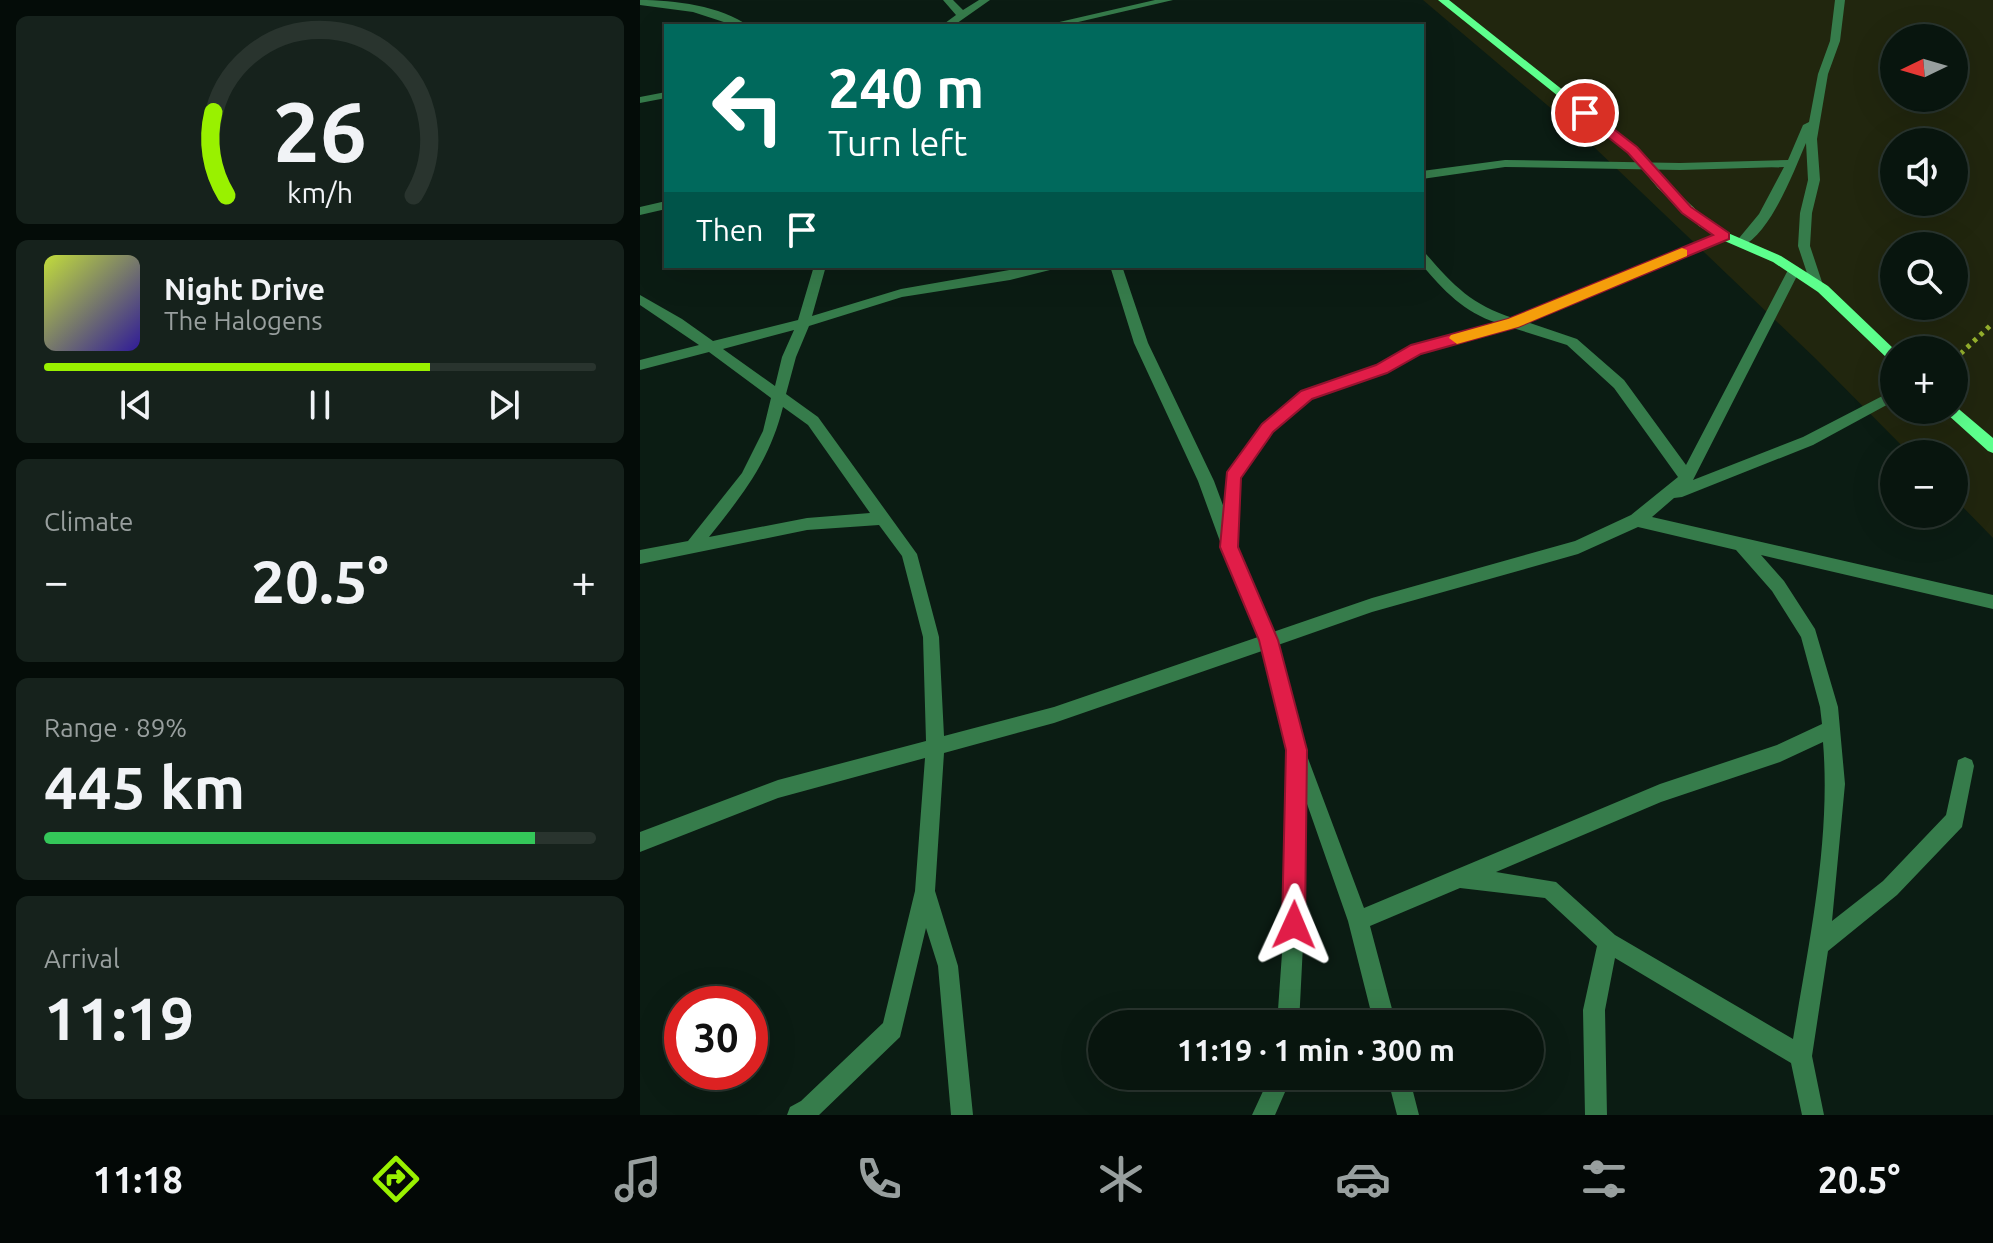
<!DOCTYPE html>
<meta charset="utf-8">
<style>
body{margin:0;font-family:Ubuntu,sans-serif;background:#16221c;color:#f1f3f6;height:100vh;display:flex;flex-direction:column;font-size:30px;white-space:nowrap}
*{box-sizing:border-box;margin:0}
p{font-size:26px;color:#989f9e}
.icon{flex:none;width:44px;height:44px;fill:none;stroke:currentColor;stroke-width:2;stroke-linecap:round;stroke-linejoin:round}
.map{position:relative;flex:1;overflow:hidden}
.panel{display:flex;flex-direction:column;gap:16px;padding:16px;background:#040c08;width:640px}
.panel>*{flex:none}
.guide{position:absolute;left:24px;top:24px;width:760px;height:244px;border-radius:0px;box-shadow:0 8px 32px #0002,0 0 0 2px #29342e;background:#00695c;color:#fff;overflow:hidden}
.needle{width:52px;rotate:265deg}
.controls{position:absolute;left:1240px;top:24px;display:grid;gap:16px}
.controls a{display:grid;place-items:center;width:88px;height:88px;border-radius:50%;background:#08150e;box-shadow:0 8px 32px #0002,0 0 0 2px #29342e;font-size:40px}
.speed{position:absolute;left:24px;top:986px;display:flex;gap:16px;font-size:40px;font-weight:700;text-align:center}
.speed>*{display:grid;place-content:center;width:104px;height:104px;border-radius:50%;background:#08150e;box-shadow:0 8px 32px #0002,0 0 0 2px #29342e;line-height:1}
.speed .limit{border:12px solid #d22;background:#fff;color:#111}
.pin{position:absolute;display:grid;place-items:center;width:68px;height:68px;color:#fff;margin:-34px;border:4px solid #fff;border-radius:50%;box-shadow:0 2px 8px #0007}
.me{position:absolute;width:88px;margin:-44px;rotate:1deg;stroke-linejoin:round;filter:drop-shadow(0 0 6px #0008)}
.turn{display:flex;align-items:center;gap:28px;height:168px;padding:0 32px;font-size:36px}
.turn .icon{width:104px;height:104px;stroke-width:2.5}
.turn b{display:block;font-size:56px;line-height:68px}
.then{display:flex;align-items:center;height:76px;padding:0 32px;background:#0003;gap:16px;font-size:30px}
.big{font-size:60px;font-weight:600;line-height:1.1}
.panel .card{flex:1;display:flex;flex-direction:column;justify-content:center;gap:12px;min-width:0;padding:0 28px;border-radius:12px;background:#16221c}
.panel .dial{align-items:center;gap:0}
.dial svg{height:208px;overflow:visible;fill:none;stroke:#29342e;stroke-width:7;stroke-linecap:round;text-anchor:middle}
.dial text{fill:#f1f3f6;stroke:none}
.song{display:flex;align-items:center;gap:24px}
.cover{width:96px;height:96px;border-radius:12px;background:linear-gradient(135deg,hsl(70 70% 55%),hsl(250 70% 35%))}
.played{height:8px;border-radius:4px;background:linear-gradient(90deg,#99f100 70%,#29342e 70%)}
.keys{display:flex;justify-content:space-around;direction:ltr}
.heat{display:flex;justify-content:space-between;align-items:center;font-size:44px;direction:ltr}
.charge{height:12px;border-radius:6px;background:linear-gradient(90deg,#34c759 89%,#29342e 0)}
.trip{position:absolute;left:448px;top:1010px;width:456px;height:80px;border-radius:40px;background:#08150e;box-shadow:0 8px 32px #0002,0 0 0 2px #29342e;font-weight:600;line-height:80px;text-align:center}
.tabs{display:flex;height:128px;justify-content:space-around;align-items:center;background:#030806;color:#989f9e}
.tabs .icon{width:56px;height:56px}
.tabs .current{color:#99f100}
.tabs b{font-size:36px;color:#f1f3f6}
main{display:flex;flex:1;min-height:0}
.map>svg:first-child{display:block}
.green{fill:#21260e;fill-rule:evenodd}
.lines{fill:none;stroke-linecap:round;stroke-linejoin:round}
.path{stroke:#93ae2c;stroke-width:5;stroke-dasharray:4 5;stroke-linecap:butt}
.minor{fill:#367c4b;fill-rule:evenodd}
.secondary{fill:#5dff8d;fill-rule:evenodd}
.route{fill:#e11d48;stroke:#92132f;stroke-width:2}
.slow{fill:#f59e0b}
</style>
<main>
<section class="panel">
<div class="card dial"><svg viewBox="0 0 100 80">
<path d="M14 69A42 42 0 1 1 86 69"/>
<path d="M14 69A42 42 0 0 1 9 37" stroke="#99f100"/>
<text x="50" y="56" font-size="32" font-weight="700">26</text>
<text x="50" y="72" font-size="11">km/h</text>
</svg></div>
<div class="card">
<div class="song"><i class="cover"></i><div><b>Night Drive</b><p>The Halogens</p></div></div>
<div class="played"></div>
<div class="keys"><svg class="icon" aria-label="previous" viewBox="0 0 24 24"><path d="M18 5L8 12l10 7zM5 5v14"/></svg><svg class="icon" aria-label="pause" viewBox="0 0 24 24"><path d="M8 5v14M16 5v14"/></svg><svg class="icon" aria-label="next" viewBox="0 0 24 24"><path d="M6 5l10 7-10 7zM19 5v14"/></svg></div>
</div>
<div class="card"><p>Climate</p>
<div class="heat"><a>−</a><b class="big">20.5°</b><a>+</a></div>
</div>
<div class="card"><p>Range · 89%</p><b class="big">445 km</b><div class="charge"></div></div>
<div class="card"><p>Arrival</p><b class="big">11:19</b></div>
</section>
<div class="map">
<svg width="1353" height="1115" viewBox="0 0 1353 1115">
<rect width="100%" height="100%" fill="#0b1c13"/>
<!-- green -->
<path class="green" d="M783,0H1353V538L1314,498V454H1270L1176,359L933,127ZM1254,38H1314V98H1254ZM1254,142H1314V202H1254ZM1254,246H1314V306H1254ZM1254,350H1314V410H1254Z"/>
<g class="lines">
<!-- path -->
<path class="path" d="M1314,360L1353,323"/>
<!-- minor -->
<path class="minor" d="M0,0C34,0 81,6 109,26H96L53,12L0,5Z
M303,0H313L323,10L339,0H350L313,26H301L316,15Z
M515,0H533L421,26H402Z
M1195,0H1205L1200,41L1188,74L1177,139L1180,180L1172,213L1170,246L1183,285L1182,288L1177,289L1171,285L1158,246L1160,213L1168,180L1166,143C1153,173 1131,233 1101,247L1095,243L1119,214L1144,167L1040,170L865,167L782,179V171L865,160L1040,163L1148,160L1163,125L1169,122L1178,74L1190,41Z
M26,92V98L0,103V97Z
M26,201V209L0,215V207Z
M1084,232L1088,233V239L887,322L937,339L984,380L1046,465L1148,270L1154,266L1158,267L1160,270L1053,480L1163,437L1254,390V401L1173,445L1042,497L1034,498L1012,517L1353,595V609L1121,555L1144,581L1175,629L1198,707L1205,784L1192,921L1243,881L1306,815L1318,760L1325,757L1332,760L1334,766L1322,827L1257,895L1188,951L1172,1056L1184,1115H1162L1151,1063L975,958L965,1010L967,1115H945L943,1010L957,946L905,898L820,888L730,926L756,1024H734L708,921L666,801L664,925L659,1024H637L644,925L648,750L622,651L414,723L304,753L295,891L318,966L333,1115H311L298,966L286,928L260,1037L179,1115H147L150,1107L161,1101L243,1023L275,891L285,758L138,798L0,852V832L138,780L286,741L283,637L262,556L239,525L167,530L0,564V550L48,541L102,473L123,431L131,398L69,352L0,370V360L59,345L0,305V295L42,319L73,341L158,320L174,266H186L172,316L261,289L393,266H416L414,269L370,280L262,297L169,326L156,357L146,394L178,417L277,554L299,637L304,736L414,707L618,637L593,577L558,481L494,343L470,266H482L508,343L574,481L584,508L588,473L623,424L661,391L736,365L771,346L857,323C824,312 804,291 782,265V253L786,254C814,286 832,305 873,318ZM873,328L927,345L974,388L1038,477L991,515L935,541L732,598L633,632L596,542L600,478L633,432L671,399L746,373L780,353ZM154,330L142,357L135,386L83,349ZM143,407L168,425L230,513L167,518L69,537C104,493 129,462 143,407ZM998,527L1096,550L1132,591L1161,637L1180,707L1182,724L1137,745L1020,784L724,908L666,753L638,645L732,612L938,554ZM1183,742C1191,840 1169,942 1153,1039L975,935L916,882L856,872L1021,802L1140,762Z
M630,1076H652L635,1115H612Z
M747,1076H769L779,1115H757Z"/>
<!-- secondary -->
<path class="secondary" d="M798,0H809L996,148L1026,182L1067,220L1088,233L1141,256L1188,286L1255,350L1254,362L1249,360L1178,292L1133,262L1080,239L1059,226L1018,188L988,152Z
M1314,405L1353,438V453L1348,451L1307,414L1305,410H1314Z"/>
</g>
<!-- route -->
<path class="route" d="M940,110H949L997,147L1051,207L1089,233V239L878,327L781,354L747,373L672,399L633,432L601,478L598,547L638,640L667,750L665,925L662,934L654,937L645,934L642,925L646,750L619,640L580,547L587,472L622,424L661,391L736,365L771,345L868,319L1073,235L1042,213L988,153L940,115Z"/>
<!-- slow -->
<path class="slow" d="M1042,248L1047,250V256L878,327L817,344L809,338L811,335L868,319Z"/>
</svg>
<div class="controls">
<a><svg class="needle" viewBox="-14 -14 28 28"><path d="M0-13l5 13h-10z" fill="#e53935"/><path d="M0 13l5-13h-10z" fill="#989f9e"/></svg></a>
<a><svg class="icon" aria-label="sound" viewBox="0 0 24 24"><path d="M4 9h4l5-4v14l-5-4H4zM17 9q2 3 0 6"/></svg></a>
<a><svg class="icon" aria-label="search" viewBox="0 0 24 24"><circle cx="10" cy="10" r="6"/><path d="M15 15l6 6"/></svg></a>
<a>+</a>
<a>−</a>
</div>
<div class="speed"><div class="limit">30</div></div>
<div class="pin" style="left:945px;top:113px;background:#d93025"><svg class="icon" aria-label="arrive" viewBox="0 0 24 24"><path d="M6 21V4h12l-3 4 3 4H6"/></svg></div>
<svg class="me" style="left:654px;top:925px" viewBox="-20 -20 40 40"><path d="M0-17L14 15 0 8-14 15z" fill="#e11d48" stroke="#fff" stroke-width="4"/></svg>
<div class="trip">11:19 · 1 min · 300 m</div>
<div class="guide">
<div class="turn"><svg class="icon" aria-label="left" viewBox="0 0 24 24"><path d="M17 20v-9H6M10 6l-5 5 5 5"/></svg><div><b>240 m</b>Turn left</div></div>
<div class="then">Then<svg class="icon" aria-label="arrive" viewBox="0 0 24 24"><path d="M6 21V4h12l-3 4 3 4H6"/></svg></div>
</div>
</div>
</main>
<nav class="tabs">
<b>11:18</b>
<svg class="icon current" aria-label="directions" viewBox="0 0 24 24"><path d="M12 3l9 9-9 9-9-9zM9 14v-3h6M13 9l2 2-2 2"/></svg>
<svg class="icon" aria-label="music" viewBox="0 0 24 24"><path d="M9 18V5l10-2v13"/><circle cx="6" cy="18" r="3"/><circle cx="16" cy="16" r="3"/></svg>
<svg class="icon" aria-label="phone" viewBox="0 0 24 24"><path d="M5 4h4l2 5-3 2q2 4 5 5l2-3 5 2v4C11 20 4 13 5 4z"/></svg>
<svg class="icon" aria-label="climate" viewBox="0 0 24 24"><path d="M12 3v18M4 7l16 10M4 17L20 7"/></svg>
<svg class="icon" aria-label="car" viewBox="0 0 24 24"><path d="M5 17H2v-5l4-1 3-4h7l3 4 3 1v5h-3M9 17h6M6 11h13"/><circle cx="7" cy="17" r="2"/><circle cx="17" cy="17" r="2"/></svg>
<svg class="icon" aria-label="filters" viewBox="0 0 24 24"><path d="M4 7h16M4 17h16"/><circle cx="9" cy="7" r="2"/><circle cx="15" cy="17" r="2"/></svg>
<b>20.5°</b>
</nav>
